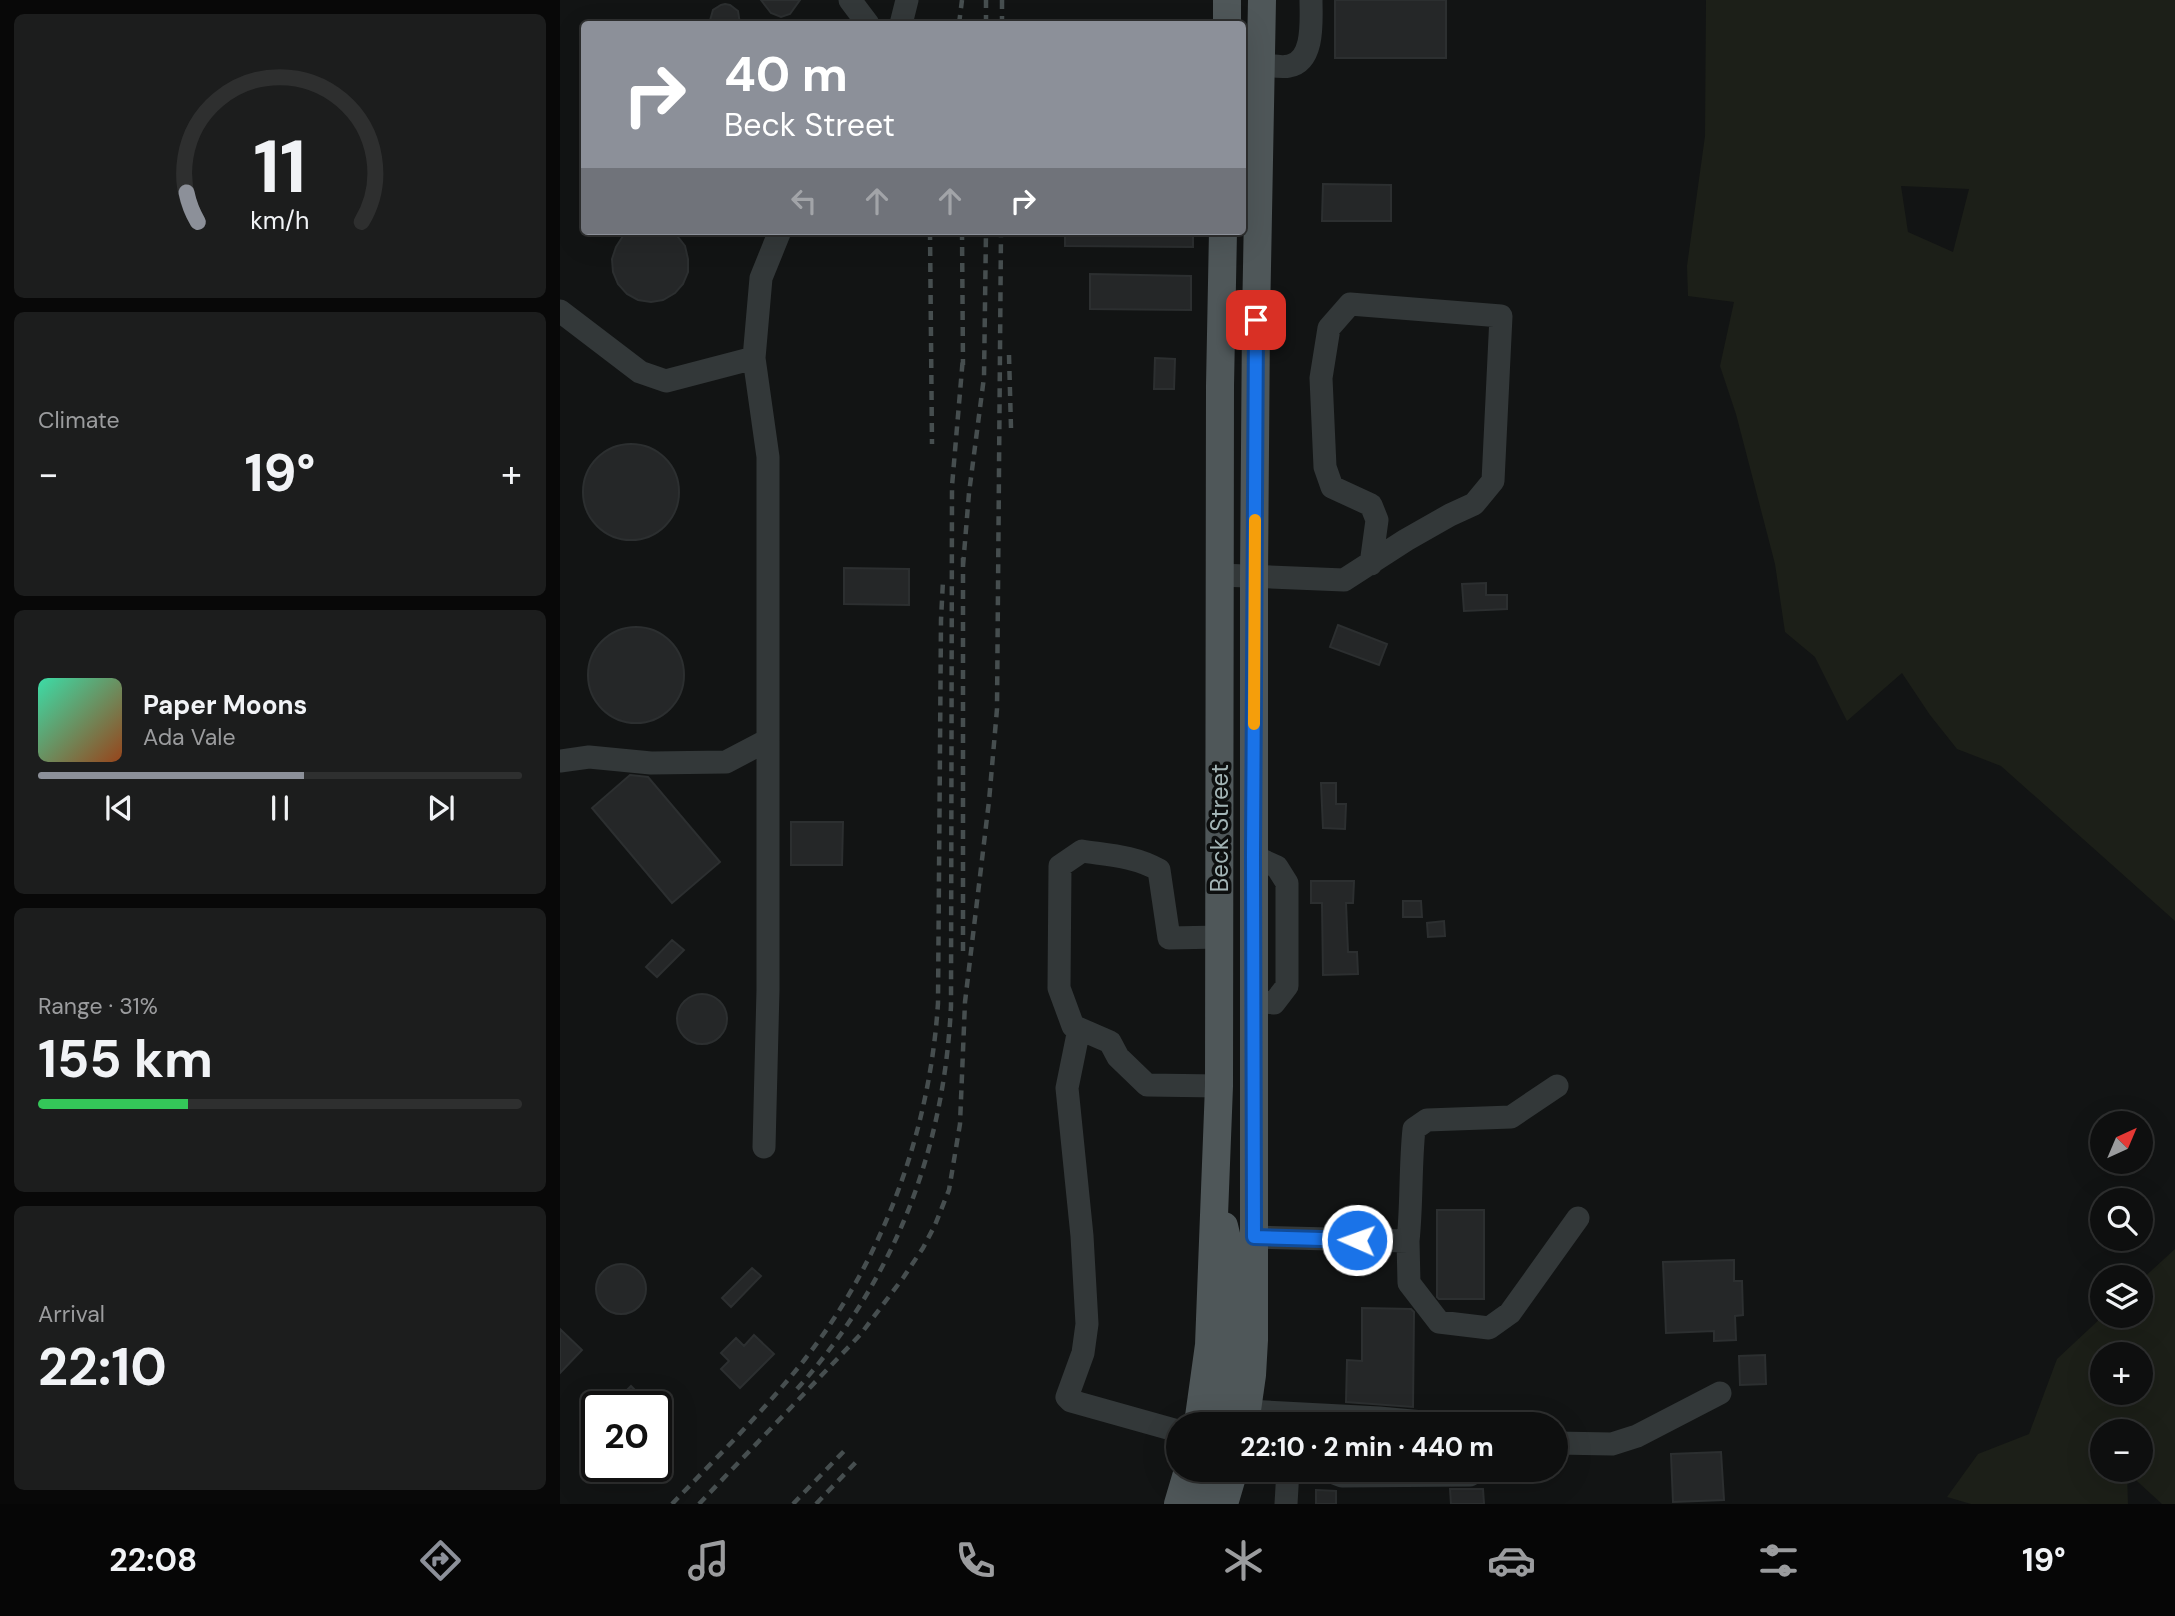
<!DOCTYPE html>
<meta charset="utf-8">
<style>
body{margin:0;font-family:"DM Sans",sans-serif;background:#1c1d1d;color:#f1f3f6;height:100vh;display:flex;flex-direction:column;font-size:26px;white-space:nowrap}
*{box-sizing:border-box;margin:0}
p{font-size:23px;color:#9b9c9e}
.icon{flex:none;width:38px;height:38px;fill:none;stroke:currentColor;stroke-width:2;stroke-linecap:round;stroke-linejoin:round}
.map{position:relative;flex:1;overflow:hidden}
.sheet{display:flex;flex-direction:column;gap:14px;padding:14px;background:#080808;width:560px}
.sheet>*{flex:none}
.top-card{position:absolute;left:21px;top:21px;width:665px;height:214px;border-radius:7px;box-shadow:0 7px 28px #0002,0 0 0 2px #2e2f2f;background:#8c9099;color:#fff;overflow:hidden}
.needle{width:46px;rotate:44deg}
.buttons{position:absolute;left:1530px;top:1111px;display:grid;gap:14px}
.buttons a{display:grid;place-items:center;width:63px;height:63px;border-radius:50%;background:#0e0f0f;box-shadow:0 7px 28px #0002,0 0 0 2px #2e2f2f;font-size:35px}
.speed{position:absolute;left:21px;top:1391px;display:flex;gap:14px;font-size:35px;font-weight:700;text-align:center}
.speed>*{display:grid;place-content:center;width:91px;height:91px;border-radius:50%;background:#0e0f0f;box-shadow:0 7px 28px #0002,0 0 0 2px #2e2f2f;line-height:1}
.speed .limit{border:4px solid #111;border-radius:10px;background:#fff;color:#111}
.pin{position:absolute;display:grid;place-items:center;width:60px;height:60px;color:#fff;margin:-30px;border-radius:14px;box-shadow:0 4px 10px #0006}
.me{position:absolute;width:77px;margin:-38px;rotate:272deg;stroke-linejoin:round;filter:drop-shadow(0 0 5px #0008)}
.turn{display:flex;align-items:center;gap:24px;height:147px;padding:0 28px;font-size:32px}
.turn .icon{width:91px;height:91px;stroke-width:2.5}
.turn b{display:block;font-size:49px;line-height:60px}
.lanes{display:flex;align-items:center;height:66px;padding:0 28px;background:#0003;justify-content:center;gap:35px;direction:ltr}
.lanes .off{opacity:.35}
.big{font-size:52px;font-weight:700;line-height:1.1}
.sheet .tile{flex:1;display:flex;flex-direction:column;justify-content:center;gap:10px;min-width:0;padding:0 24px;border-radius:10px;background:#1c1d1d}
.sheet .dial{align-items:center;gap:0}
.dial svg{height:182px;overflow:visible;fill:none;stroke:#2e2f2f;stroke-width:7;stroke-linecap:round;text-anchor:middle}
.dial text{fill:#f1f3f6;stroke:none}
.song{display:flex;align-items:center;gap:21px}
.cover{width:84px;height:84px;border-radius:10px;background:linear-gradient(135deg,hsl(160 70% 55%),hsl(20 70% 35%))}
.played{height:7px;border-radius:4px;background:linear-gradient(90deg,#8c9099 55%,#2e2f2f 55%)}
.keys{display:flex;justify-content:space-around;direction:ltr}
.heat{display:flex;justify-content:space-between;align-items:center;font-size:38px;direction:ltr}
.charge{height:10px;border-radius:5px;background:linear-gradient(90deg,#34c759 31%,#2e2f2f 0)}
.trip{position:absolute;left:606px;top:1412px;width:402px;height:70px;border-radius:35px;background:#0e0f0f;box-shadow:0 7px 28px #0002,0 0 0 2px #2e2f2f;font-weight:700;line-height:70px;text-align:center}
.tabs{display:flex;height:112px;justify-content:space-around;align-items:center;background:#060606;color:#9b9c9e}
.tabs .icon{width:49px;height:49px}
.tabs .selected{color:#8c9099}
.tabs b{font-size:32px;color:#f1f3f6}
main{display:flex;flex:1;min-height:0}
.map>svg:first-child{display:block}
.green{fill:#1c1f18;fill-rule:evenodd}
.building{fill:#252728;stroke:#2c2f30;stroke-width:2}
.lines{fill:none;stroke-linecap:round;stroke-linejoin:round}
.minor{stroke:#333839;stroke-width:23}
.major{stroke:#4f5759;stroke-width:28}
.rail{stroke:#464e4f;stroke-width:4.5;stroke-dasharray:9 7;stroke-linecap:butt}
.route-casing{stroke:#114b97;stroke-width:18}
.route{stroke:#1a73e8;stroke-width:12}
.slow{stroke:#f59e0b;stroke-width:12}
.labels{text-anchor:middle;stroke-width:7;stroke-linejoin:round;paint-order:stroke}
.street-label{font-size:24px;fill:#a3b5b6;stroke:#0d0f0f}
</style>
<main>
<section class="sheet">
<div class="tile dial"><svg viewBox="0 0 100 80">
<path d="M14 69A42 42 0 1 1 86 69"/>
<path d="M14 69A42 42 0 0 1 9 56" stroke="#8c9099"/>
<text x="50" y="56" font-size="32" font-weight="700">11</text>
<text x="50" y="72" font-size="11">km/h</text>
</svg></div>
<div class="tile"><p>Climate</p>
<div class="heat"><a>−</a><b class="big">19°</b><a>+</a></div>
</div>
<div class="tile">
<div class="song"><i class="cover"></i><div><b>Paper Moons</b><p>Ada Vale</p></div></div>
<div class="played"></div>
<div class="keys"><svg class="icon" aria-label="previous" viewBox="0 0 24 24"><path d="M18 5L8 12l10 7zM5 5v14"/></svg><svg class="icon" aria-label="pause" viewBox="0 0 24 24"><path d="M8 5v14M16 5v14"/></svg><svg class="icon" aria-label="next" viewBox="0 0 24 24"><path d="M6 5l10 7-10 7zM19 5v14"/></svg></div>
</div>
<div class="tile"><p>Range · 31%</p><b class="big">155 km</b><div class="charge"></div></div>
<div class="tile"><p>Arrival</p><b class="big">22:10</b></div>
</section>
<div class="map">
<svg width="1615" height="1504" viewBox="0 0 1615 1504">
<rect width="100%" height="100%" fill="#121414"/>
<!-- green -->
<path class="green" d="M1146,0H1615V921L1441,766L1397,749L1370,715L1342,673L1287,721L1255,657L1225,632L1215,564L1176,414L1160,366L1174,302L1128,296L1127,266L1145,136ZM1341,186L1409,189L1393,252L1348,232Z
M1615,1249V1504H1602L1567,1472L1568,1504H1411L1387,1497L1418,1454L1469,1434L1497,1359L1543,1316H1580V1281ZM1542,1354H1580V1393H1542ZM1542,1432H1580V1470H1542Z"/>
<!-- building -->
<path class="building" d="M201,0H240L230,14L221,17L211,13Z
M775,0H886V58H775Z
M165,4L170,5L178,11L180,24H149L153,10L161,5Z
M763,184L831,185V221H762Z
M71,231H110L118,237L125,246L128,259V272L123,284L115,293L103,300L91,302L78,300L67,294L58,284L53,272L52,259L56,247L63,236Z
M505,231H633V247L505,246Z
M530,274L631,276V310L530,309Z
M595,358L615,359L614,389H594Z
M23 492a48 48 0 1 1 96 0a48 48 0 1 1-96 0Z
M284,568L349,569V605L284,604Z
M926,583V595H947V609L904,611L902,584Z
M778,625L827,644L819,665L770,647Z
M28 675a48 48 0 1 1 96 0a48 48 0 1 1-96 0Z
M70,775L88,777L160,862L112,903L32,808Z
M761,783H776V804H786L785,829L763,828Z
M231,822H283L282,865H231Z
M751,881H794L793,903H786L788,952H797L798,974L763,975L762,903H751Z
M843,901H861L862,917H843Z
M884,921L885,936L868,937L867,923Z
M112,940L124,950L97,977L86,967Z
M117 1019a25 25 0 1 1 50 0a25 25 0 1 1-50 0Z
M877,1210H924V1299H879L877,1297Z
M1174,1260V1281H1182L1183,1315L1175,1316L1176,1340L1154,1341V1331L1106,1333L1103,1262Z
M36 1289a25 25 0 1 1 50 0a25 25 0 1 1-50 0Z
M192,1268L201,1276L171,1307L162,1298Z
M802,1308L851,1309L854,1312L853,1407L786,1402L787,1360L802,1361Z
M0,1329L22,1350L0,1373Z
M194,1335L214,1354L180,1388L161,1369L169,1361L161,1353L176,1338L184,1346Z
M1205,1355L1206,1384L1180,1385L1179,1356Z
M71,1386L85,1400L79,1407H50Z
M1161,1452L1164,1500L1113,1502L1111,1454Z
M890,1489H923L924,1504H891Z
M756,1490L776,1491V1504H756Z"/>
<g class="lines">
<!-- minor -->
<path class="minor" d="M290,0L308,24
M341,24L347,0
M701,65C709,65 721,68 729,66C755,61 751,19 751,0
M0,311L80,372L106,381L194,358
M660,575L784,580L846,540L890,515L914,504L933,481L941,316L790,304L769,328L761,378L765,467L772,487L811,505L817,520L811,564
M0,761L29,757L91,763L166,762L208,740
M693,856L717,867L727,883V986L714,1003L694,1001
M519,1029L507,1088L522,1236L527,1324L523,1353L507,1397L511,1401L618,1431
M659,1086L587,1085L558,1057L550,1042L513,1026L499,988L500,866L522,851C548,855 575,856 599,870L609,938L660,937
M204,1147L208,990V457L194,358L201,278L220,231
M694,1237L848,1241C852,1204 850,1167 854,1129L867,1120L951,1117L997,1086
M848,1241L849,1283L879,1322L929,1328L950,1313L1018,1218
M687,1411L819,1418L885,1424
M996,1443L1052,1444L1077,1436L1160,1393
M766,1470L782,1476L910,1475
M726,1504L728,1470"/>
<!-- major -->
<path class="major" d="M667,24V0
M638,1424L649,1345L659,1086L660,386L663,231
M661,1424L668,1382L673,1321V1264L664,1226
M685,1424L692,1375L694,1340V576L696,320L702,0
M618,1504L628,1470
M641,1504L651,1470
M664,1504L674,1470"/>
<!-- rail -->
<path class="rail" d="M442,0V24
M399,24L402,0
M426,24V0
M370,231L372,444
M402,231L403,365
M449,355L451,428
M403,558V953
M403,566L409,493L424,377L426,231
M237,1389C334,1280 384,1152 391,1006L392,486L403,357
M112,1504C157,1457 205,1410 245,1359C324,1258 370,1130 378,1003L381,620L383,580
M139,1504L300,1335L343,1278L363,1248L375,1225L389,1190L400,1124L405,1002L429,801L437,709L441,231
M233,1504L287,1448
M256,1504L298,1460"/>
</g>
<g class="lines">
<!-- route casing -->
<g class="route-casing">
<path id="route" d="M696,320L693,856L694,1237L797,1240"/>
</g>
<!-- route -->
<use href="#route" class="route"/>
<!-- slow -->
<path class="slow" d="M694,724L695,520"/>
</g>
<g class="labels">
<!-- street labels -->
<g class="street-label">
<text transform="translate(660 828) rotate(-90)" y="8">Beck Street</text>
</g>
</g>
</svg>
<div class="buttons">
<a><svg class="needle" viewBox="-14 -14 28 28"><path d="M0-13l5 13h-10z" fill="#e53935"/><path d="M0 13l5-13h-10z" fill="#9b9c9e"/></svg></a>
<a><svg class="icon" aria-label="search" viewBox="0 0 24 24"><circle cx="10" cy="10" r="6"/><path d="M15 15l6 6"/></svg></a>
<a><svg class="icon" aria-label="layers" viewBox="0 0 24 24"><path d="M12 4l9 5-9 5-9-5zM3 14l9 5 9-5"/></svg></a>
<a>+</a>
<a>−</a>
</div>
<div class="speed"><div class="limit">20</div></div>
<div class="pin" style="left:696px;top:320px;background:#d93025"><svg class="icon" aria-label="arrive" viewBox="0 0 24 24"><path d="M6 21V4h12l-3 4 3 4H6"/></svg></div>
<svg class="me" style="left:797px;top:1240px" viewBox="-20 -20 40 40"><circle r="17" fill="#1a73e8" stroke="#fff" stroke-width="3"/><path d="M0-11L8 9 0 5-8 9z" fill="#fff"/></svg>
<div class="trip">22:10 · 2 min · 440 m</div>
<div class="top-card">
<div class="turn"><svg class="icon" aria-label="right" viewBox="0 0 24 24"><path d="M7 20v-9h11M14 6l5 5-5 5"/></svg><div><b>40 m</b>Beck Street</div></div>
<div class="lanes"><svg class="icon off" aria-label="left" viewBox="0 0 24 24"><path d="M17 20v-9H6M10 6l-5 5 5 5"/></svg><svg class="icon off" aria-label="ahead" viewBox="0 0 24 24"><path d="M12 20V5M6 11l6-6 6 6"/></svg><svg class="icon off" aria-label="ahead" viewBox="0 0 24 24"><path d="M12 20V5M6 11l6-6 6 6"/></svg><svg class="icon" aria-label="right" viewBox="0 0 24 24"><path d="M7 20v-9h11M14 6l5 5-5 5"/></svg></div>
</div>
</div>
</main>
<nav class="tabs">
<b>22:08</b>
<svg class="icon selected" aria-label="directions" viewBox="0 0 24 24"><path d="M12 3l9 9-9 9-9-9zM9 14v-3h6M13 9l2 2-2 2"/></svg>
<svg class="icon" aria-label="music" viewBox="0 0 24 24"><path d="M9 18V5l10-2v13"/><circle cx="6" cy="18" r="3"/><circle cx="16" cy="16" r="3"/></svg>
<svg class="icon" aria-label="phone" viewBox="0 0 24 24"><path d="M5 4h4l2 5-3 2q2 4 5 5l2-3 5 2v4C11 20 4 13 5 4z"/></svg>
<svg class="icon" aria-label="climate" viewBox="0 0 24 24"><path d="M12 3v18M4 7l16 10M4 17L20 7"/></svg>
<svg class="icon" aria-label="car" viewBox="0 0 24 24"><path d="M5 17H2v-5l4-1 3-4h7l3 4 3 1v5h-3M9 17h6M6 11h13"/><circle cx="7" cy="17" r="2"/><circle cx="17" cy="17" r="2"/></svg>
<svg class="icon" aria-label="filters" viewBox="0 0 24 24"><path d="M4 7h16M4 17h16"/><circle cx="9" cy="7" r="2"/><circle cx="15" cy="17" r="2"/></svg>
<b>19°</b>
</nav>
